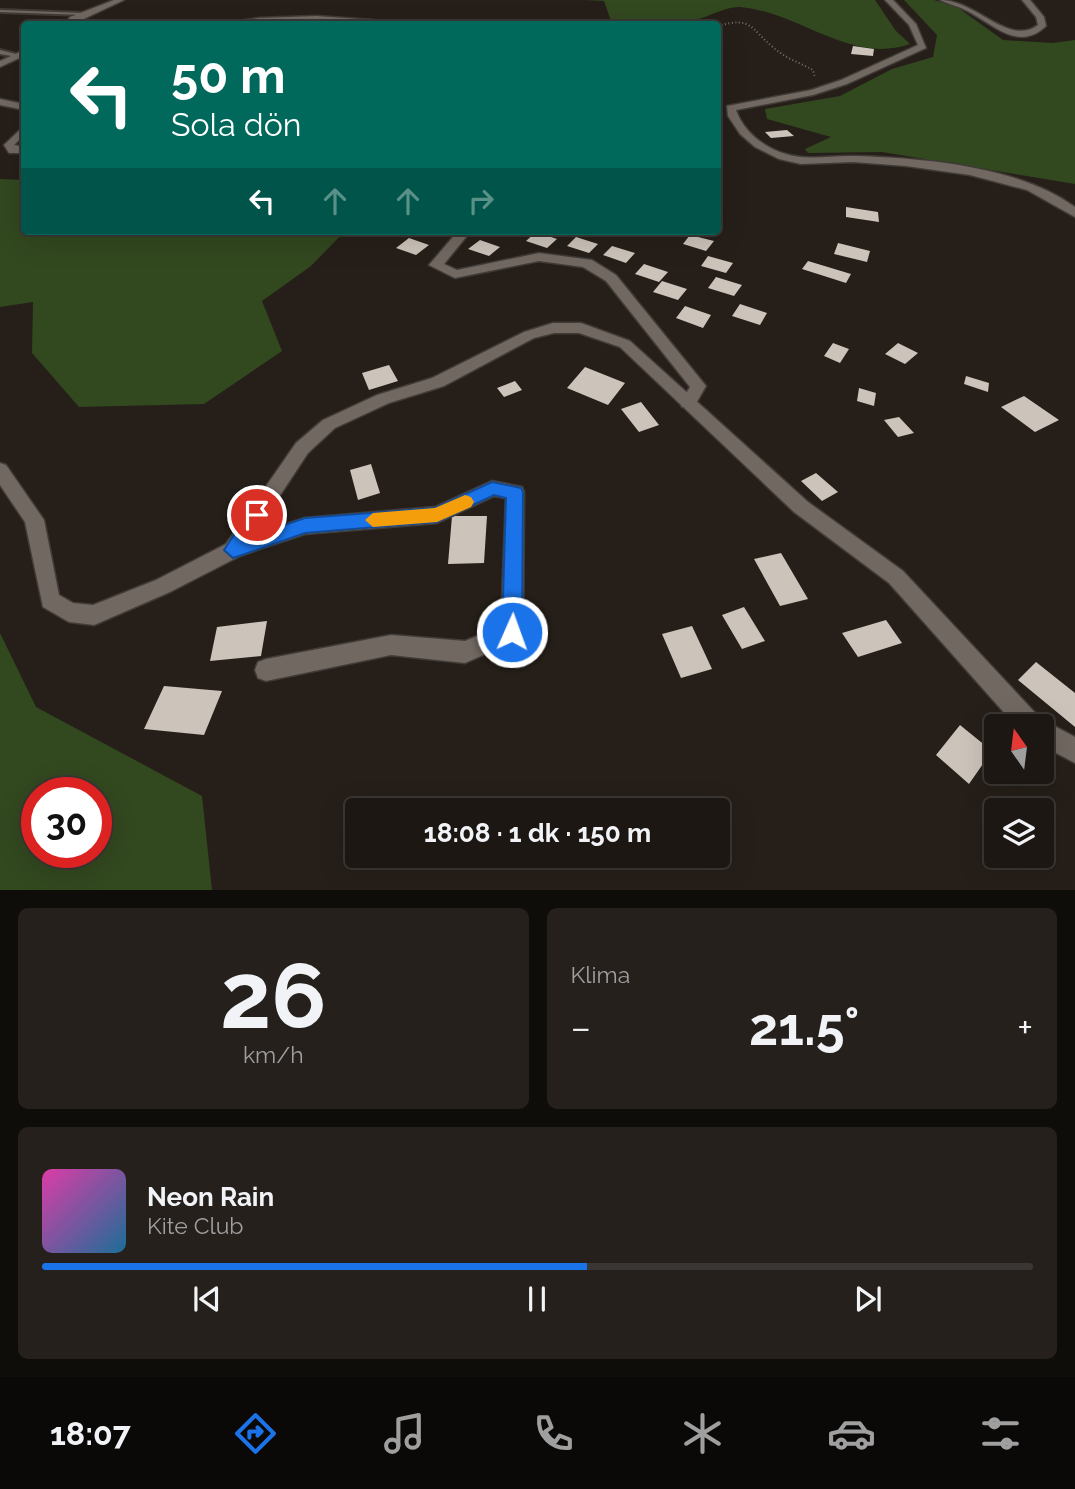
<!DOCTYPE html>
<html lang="tr">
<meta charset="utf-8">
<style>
body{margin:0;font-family:Raleway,sans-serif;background:#25201c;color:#f1f3f6;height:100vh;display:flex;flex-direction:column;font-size:26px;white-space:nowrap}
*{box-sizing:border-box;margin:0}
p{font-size:23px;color:#a09fa0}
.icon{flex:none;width:38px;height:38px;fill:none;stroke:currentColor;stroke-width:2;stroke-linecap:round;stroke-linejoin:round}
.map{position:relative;height:890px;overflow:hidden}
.side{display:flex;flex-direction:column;gap:18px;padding:18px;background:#0f0d0a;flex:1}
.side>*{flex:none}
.guide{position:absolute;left:21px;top:21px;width:700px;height:214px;border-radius:7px;box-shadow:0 7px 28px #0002,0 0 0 2px #3a3633;background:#00695c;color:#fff;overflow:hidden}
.needle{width:46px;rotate:346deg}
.tools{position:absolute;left:984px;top:714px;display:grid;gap:14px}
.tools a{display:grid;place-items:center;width:70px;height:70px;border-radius:7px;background:#1c1713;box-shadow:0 7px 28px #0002,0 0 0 2px #3a3633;font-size:35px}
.speed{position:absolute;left:21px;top:777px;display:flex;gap:14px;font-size:35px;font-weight:700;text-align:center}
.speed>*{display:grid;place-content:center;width:91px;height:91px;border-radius:50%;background:#1c1713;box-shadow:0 7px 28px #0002,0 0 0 2px #3a3633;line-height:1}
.speed .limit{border:10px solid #d22;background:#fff;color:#111}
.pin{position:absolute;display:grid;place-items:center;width:60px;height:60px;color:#fff;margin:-30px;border:4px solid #fff;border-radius:50%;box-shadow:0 2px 7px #0007}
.me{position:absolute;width:77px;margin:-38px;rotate:2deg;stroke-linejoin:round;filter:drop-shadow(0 0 5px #0008)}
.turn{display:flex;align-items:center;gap:24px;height:147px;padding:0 35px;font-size:32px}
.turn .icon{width:91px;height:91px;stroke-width:2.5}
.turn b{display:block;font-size:49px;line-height:60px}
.lanes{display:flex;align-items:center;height:66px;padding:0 35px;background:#0003;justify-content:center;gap:35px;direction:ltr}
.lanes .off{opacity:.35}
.big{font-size:52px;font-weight:700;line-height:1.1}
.side .tile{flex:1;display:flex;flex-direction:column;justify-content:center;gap:10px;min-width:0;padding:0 24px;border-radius:10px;background:#25201c}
.side .dial{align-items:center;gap:0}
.dial b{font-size:91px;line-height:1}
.song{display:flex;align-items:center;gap:21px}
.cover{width:84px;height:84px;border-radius:10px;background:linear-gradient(135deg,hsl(320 70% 55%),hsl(200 70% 35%))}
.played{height:7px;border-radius:4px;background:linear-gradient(90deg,#1a73e8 55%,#3a3633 55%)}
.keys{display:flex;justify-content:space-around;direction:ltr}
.heat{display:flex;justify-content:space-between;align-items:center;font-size:38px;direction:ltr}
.side .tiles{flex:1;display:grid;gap:18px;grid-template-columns:1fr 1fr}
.tile:last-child{grid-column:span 2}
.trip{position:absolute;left:345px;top:798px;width:385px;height:70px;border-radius:7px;background:#1c1713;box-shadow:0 7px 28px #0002,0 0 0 2px #3a3633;font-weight:700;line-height:70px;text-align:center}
.tab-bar{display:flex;height:112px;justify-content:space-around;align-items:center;background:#0b0908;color:#a09fa0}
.tab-bar .icon{width:49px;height:49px}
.tab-bar .selected{color:#1a73e8}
.tab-bar b{font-size:32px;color:#f1f3f6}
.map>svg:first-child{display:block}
.green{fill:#32481f;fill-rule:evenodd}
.building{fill:#ccc3ba}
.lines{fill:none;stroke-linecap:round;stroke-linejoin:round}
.service-casing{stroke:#413b37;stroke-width:4}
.minor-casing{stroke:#413b37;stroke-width:3}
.tertiary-casing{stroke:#413b37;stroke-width:3}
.path{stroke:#77716c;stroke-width:2;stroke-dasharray:1 2.5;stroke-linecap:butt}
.service{fill:#716861;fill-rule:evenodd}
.minor{fill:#716861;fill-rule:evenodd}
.tertiary{fill:#716861;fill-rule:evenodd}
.route{fill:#1a73e8;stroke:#114b97;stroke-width:2}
.slow{fill:#f59e0b}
</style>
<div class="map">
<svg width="1075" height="891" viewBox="0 0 1075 891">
<rect width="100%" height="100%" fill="#261f19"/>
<!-- green -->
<path class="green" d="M584,0H875L896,31L910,44C850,65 800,12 740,7C725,6 708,18 693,20C667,24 639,25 612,24L604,1Z
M904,0H934L957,7L1003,40L1053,43L1075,40V184L882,152L808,153L805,149L831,137L767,119L765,109L840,96L892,69L933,57L937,35Z
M0,179L24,180V231H345L311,266L262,301L282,351L204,404L79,407L32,353L33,302L0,307Z
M0,633L36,707L202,796L212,890H0ZM37,793H96V852H37Z"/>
<!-- building -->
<path class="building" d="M853,46L874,49L873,56L851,54Z
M787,130L794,136L771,138L765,132Z
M846,207L878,212L879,222L846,217Z
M536,232L557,239L547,248L526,241Z
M690,235L714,241L706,251L683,244Z
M576,237L598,244L589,253L567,246Z
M409,238L429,245L416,255L396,248Z
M480,240L500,247L489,256L468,249Z
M838,243L870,251L867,262L834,254Z
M612,246L635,253L626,263L603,255Z
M708,256L733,263L726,273L701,266Z
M808,261L851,274L846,283L802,269Z
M644,264L668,272L659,282L635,274Z
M716,277L742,285L734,296L708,288Z
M662,281L687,289L678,300L653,292Z
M740,304L767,313L760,325L732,316Z
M685,306L711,315L703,328L676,318Z
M833,343L849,349L840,363L824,356Z
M898,343L918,353L905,364L885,354Z
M389,365L398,381L369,390L362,373Z
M585,367L625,383L608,405L567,388Z
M966,376L989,383L988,392L964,384Z
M515,381L522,390L504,397L497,388Z
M859,388L876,393L874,406L857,401Z
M1024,396L1059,420L1035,432L1001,407Z
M641,402L659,425L639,432L621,409Z
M899,417L914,433L898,437L884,420Z
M371,464L380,493L358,500L350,470Z
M816,473L838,492L822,501L801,481Z
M452,516H487L484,563L448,564Z
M781,553L808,599L780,606L754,559Z
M744,607L765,641L742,649L722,615Z
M886,620L902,643L858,657L842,633Z
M267,621L261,656L210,661L217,627Z
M692,626L712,669L681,678L662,634Z
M1036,662L1075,693V727L1018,680Z
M164,686L222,691L204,735L144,729Z
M960,725L992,751L969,784L936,755Z"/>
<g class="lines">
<!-- service casing -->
<g class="service-casing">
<path id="service" d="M0,10L84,13L86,14L84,15L0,12Z
M0,50L20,55L17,57L0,54Z"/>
</g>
<!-- minor casing -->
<g class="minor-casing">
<path id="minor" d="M114,0H124L73,24H65L70,17Z
M316,16L373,20L378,24L297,20L217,24L259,18Z
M507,22L536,24H503Z
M24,50V56L0,67V61Z
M0,99L24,104V110L0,105Z
M24,126V135L14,145L24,147V153H9L4,145Z
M458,231H471L444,264L457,270L539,253L592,260L616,275L706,386L694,407H682L680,403L690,387L606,281L583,267L539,261L455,278L429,265Z
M492,481L522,487L524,492L523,632L520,639L465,663L391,655L266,681L258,678L255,670L258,662L266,659L391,635L465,641L501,626L506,498L494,496L437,523L305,534L233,558L226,556L223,550L226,544L305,518L435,507Z"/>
</g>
<!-- tertiary casing -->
<g class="tertiary-casing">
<path id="tertiary" d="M885,0H893L916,24L926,48L847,84L813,95L736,110C743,131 764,148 786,154C808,161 832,155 855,156C923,158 1019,166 1075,207V217L1027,190L970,175L906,166L853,162L801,164L779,159L755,147L740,134L728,116L727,106L811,90L841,80L918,45L909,25Z
M940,0C977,0 1008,47 1038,25L1036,17L1022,0H1030L1044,17L1046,26C1020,51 996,27 971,13C962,7 950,5 940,0Z
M553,323H581L630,341L808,502L903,571L1041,719L1075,737V763L1041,745V726H1016L889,583L794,512L620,347L579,333H554L534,338L444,386L389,403L335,428L308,453L240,556L170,592L94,625L69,622L43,607L25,522L0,485V463L6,465L44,520L59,595L73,603L93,605L156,580L226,544L296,443L323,420L377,395L432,378L524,332Z"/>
</g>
<!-- path -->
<path class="path" d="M718,26C753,16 750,29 774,48C785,58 800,63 813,70L815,78"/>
<!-- service -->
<use href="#service" class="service"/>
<!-- minor -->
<use href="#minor" class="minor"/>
<!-- tertiary -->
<use href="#tertiary" class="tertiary"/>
</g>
<!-- route -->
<path class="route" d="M492,482L521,488L523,492L522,632L519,638L512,641L505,638L502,632L506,498L494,495L437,522L305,533L233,558L224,550L250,510L257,508L265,515L252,536L305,518L435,508Z"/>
<!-- slow -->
<path class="slow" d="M465,495L471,497L474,502L471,507L437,522L373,527L365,520L373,513L435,508Z"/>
</svg>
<div class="tools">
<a><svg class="needle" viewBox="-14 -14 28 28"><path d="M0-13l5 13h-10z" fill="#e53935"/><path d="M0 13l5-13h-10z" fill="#a09fa0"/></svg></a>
<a><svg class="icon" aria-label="layers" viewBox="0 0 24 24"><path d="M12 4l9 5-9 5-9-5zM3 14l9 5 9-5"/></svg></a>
</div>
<div class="speed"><div class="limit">30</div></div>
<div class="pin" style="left:257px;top:515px;background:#d93025"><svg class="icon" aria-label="arrive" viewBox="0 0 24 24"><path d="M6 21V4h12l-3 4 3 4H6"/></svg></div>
<svg class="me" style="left:512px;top:632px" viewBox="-20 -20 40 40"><circle r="17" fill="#1a73e8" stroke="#fff" stroke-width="3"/><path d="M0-11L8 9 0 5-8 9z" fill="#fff"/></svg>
<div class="trip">18:08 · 1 dk · 150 m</div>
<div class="guide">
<div class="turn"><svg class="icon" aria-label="left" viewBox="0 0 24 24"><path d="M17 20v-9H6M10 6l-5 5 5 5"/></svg><div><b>50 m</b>Sola dön</div></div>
<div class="lanes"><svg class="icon" aria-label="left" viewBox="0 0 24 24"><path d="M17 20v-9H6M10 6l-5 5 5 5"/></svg><svg class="icon off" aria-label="ahead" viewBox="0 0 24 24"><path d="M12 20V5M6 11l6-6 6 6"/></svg><svg class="icon off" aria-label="ahead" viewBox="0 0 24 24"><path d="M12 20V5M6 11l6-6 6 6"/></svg><svg class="icon off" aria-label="right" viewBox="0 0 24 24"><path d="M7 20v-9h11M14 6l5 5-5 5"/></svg></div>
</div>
</div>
<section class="side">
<div class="tiles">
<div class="tile dial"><b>26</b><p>km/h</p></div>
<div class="tile"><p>Klima</p>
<div class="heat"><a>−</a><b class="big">21.5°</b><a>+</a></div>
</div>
<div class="tile">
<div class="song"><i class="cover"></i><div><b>Neon Rain</b><p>Kite Club</p></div></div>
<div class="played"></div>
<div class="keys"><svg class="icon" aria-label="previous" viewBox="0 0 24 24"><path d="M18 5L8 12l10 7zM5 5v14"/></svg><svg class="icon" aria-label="pause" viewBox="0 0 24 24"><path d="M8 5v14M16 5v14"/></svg><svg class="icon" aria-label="next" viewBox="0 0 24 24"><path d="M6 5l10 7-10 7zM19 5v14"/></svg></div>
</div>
</div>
</section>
<nav class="tab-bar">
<b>18:07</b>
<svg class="icon selected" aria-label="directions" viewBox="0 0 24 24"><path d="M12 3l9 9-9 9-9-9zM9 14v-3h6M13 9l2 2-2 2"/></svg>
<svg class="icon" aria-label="music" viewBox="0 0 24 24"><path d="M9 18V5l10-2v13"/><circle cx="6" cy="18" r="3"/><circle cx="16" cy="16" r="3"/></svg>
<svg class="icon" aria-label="phone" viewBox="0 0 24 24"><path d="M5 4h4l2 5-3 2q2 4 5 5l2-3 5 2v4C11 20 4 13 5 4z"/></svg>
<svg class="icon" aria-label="climate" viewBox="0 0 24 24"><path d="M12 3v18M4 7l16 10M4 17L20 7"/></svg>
<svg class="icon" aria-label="car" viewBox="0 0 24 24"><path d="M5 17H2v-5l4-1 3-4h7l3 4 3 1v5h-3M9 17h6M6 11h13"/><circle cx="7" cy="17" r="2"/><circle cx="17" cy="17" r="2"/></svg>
<svg class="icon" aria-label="filters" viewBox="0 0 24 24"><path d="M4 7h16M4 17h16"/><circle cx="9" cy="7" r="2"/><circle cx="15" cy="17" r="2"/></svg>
</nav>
